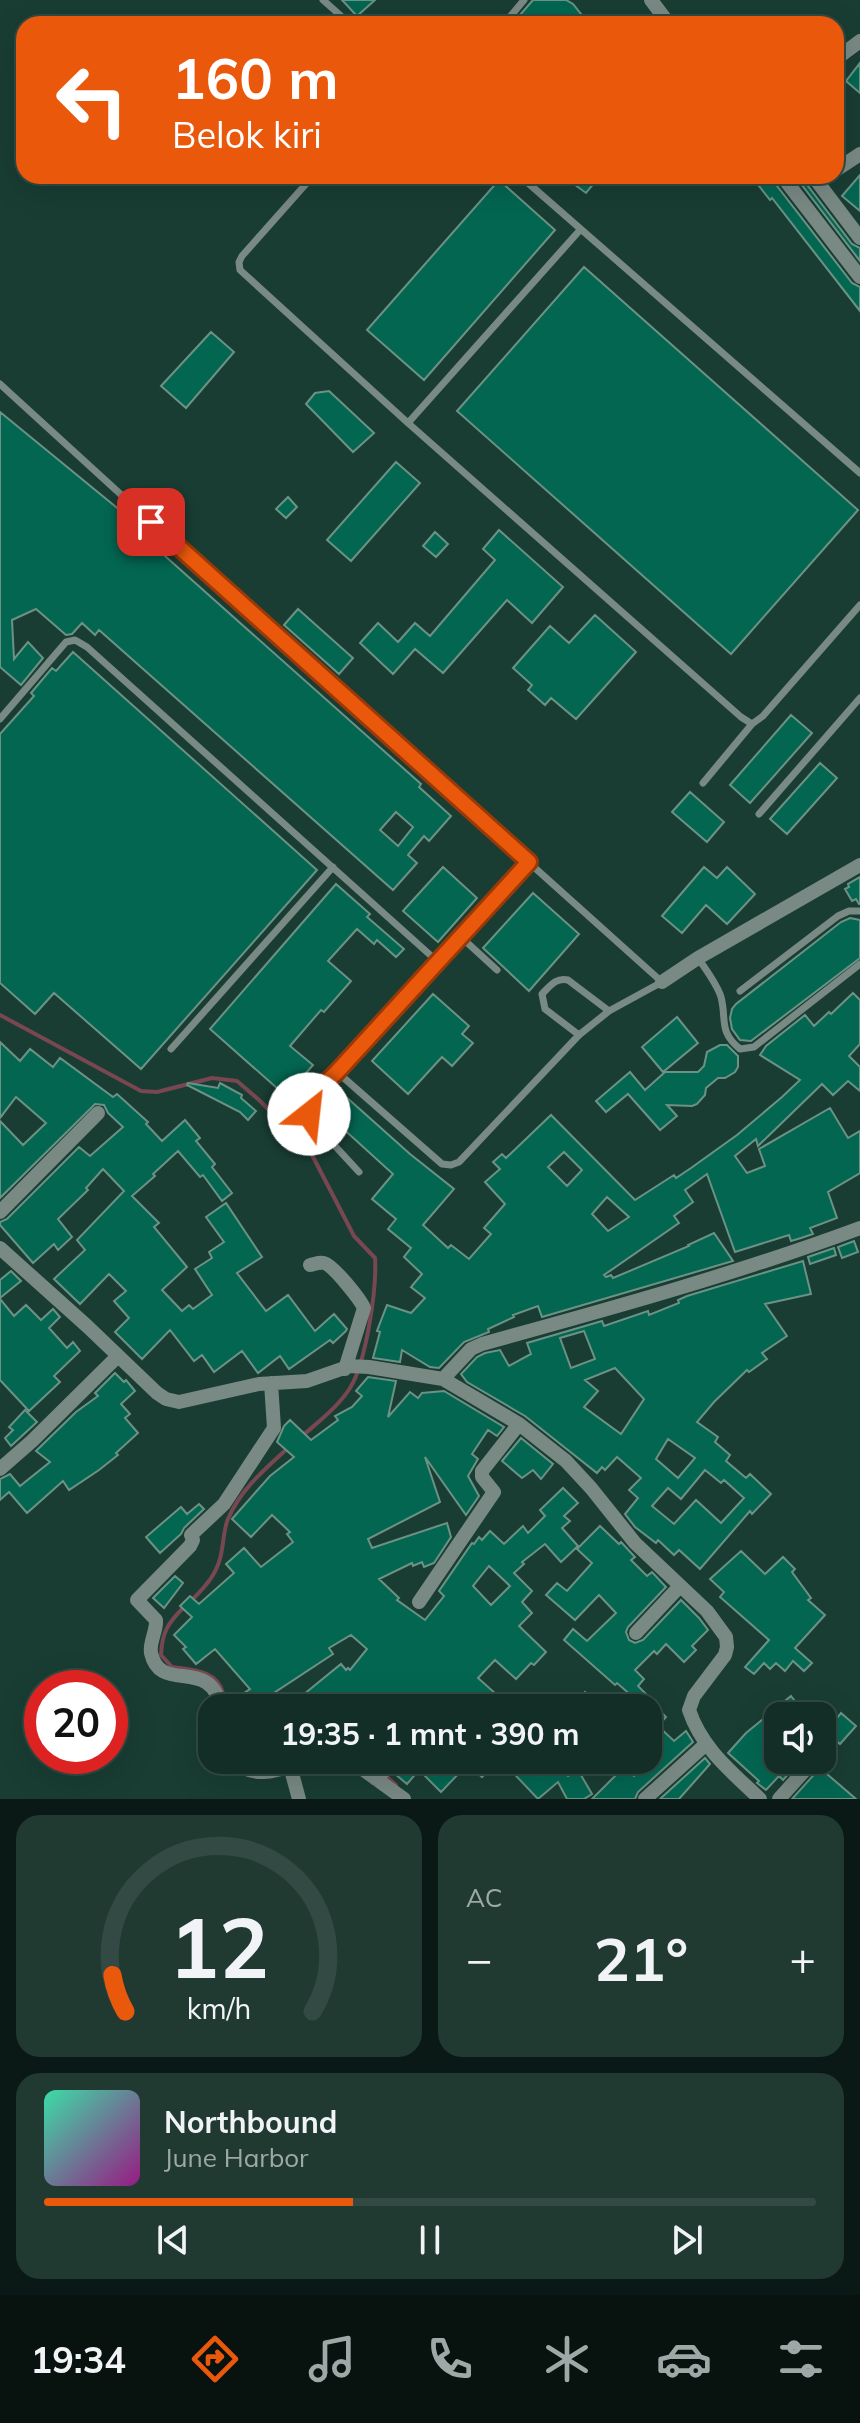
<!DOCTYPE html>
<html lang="id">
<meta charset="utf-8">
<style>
body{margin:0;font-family:Mulish,sans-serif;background:#203a32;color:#f1f3f6;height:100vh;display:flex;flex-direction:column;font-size:30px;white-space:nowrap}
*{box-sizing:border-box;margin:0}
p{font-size:26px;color:#9da8a7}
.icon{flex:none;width:44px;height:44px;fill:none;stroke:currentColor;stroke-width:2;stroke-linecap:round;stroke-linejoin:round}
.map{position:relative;height:1799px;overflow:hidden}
.side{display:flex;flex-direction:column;gap:16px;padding:16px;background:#0a1915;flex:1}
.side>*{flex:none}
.guide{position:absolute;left:16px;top:16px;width:828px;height:168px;border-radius:24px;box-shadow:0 8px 32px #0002,0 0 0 2px #324a43;background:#ea580c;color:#fff;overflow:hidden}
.tools{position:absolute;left:764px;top:1702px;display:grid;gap:16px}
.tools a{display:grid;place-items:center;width:72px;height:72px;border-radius:16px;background:#132e26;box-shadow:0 8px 32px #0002,0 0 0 2px #324a43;font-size:40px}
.speed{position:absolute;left:24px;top:1670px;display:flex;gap:16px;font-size:40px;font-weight:700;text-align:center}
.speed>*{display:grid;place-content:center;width:104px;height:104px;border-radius:50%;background:#132e26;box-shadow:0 8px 32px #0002,0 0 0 2px #324a43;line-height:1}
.speed .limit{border:12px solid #d22;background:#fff;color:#111}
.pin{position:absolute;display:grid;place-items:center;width:68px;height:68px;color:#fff;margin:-34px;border-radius:16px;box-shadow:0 4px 12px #0006}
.me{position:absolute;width:88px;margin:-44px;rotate:29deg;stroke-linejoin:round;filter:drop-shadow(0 0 6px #0008)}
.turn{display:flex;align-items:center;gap:28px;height:168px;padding:0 24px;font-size:36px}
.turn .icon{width:104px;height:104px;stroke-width:2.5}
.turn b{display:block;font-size:56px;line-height:68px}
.big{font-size:60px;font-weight:700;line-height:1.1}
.side .card{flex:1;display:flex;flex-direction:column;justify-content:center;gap:12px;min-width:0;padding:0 28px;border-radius:24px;background:#203a32}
.side .dial{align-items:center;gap:0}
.dial svg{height:208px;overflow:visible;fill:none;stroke:#324a43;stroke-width:7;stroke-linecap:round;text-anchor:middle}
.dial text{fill:#f1f3f6;stroke:none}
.song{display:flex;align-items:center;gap:24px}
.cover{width:96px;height:96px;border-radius:12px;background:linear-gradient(135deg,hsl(160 70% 55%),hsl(310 70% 35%))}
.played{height:8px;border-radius:4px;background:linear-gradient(90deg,#ea580c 40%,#324a43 40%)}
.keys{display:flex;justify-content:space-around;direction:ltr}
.heat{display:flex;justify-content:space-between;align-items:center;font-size:44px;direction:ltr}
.side .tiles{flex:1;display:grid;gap:16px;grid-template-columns:1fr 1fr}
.card:last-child{grid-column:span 2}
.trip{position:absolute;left:198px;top:1694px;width:464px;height:80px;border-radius:24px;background:#132e26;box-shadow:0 8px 32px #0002,0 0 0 2px #324a43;font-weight:700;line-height:80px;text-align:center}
.tabs{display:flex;height:128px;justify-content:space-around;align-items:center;background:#08120f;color:#9da8a7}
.tabs .icon{width:56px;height:56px}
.tabs .on{color:#ea580c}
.tabs b{font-size:36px;color:#f1f3f6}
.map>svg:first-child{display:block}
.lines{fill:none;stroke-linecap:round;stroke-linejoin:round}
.stream{stroke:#784751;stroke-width:4}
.building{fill:#036651;stroke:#6c9285;stroke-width:2;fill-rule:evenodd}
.service{stroke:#798984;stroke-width:7}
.minor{stroke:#798984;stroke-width:14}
.route-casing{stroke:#983908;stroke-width:20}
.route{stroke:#ea580c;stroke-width:14}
</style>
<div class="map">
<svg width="860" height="1799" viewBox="0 0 860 1799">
<rect width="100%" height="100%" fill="#193d33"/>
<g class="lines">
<!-- stream -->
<path class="stream" d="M0,1015L141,1091L157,1092L212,1078L237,1081L259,1100L310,1151L354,1236L375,1258C377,1288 366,1363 350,1388C338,1407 318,1422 301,1437
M191,1601C207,1585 219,1572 222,1549C224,1539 224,1528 228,1519C240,1490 265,1469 288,1448
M184,1607C168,1623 162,1632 161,1655L172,1667C192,1670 217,1670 223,1693
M245,1760L257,1765L280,1760
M368,1760L396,1785"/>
</g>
<!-- building -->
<path class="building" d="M342,0H375L357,16Z
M533,0H566L573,4L589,24H512Z
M860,63V93L846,81Z
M860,175V211L842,196Z
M563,176H600L586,193Z
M762,176H772L774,182L852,283L860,287V311L772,198L770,200L755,181Z
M795,176H803L805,182L852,244L860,248V261Z
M499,180L555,230L424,380L367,330Z
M584,267L858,510L731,654L457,411Z
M211,332L234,352L186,408L161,386Z
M329,391L374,433L353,452L306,404L315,393Z
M0,412L127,516L168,553L165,556L421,784L419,787L451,816L429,841L424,836L408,855L417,863L393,890L99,630L95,635L82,623L72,634L66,635L36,609L12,620L14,659L28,642L43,658L21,685L0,667ZM396,812L413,827L398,846L380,830Z
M396,462L420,483L351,561L327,540Z
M288,497L297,507L286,518L276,509Z
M499,530L563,587L532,623L507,600L443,673L415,649L393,674L360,643L378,623L398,642L415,623L430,636L495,560L483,549Z
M435,532L448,544L436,557L423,546Z
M298,609L353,658L339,674L284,625Z
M595,615L636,652L576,719L551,698L545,705L528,690L532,685L513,668L550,626L569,643Z
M73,652L317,870L141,1069L54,993L35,1014L0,983V734L34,696L31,693L52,668L56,671Z
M791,715L812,733L750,803L730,785Z
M820,763L837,778L787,834L770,819Z
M690,792L724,822L707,842L672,812Z
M443,867L477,898L438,942L403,911Z
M704,867L717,878L727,867L755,894L727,924L706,905L682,933L662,916Z
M860,877V904H859L856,899L852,901L845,889L849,887L848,884Z
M336,884L370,914L367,917L404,949L396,957L377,940L374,944L357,929L328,961L351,981L324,1012L321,1010L290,1046L313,1065L286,1096L210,1029Z
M533,893L579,934L529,991L483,948Z
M850,918L860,920V958L751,1041L740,1040L732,1029L730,1018L732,1009L736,1004L841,922Z
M853,993L860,1000V1044L849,1056L860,1067V1091L848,1081L833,1095L822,1084L758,1146L756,1139L735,1156L747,1173L765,1166L759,1149L830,1108L848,1138L860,1131V1173L828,1192L837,1218L810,1228L813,1234L801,1238L791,1241L789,1235L735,1252L707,1174L685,1190L693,1202L674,1216L679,1223L604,1275L606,1277L611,1275L613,1278L689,1246L688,1245L714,1233L733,1261L542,1317L538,1306L513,1315L514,1317L488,1329L489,1332L464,1342L439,1368L430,1367L402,1350L400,1362L373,1358L380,1332L377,1331L387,1305L411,1313L425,1298L411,1287L422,1274L404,1257L411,1248L388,1229L396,1219L372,1199L393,1174L328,1115L345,1096L410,1154L454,1189L423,1225L448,1248L451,1245L469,1259L491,1234L484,1228L505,1204L485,1182L500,1169L493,1162L502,1154L506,1158L551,1115L635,1200L674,1175L676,1178L691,1168L737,1135L782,1097L800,1080L760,1055L766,1046L805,1015L814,1026L829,1012L831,1014ZM564,1152L582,1170L567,1186L548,1167ZM607,1197L629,1217L608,1231L592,1214Z
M433,994L469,1026L462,1034L473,1043L452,1066L442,1057L408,1094L372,1061Z
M677,1017L698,1043L663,1072L642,1047Z
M0,1042L20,1061L30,1049L53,1067L60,1058L113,1097L117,1094L148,1122L146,1124L162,1141L185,1120L200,1138L196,1141L215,1164L212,1167L232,1193L222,1201L203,1175L200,1177L178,1151L153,1174L155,1176L132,1196L159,1223L154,1227L187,1267L162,1290L182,1311L189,1305L193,1309L212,1295L195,1269L212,1258L209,1252L224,1242L206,1217L226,1203L262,1257L237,1273L266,1311L288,1295L315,1331L334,1314L347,1329L346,1331L333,1343L330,1340L289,1369L280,1356L258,1373L242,1351L214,1372L202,1355L194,1361L170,1330L142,1359L115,1332L129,1318L114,1301L126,1291L109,1274L80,1304L54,1279L85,1250L77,1240L124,1191L103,1169L86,1188L88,1190L58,1219L72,1237L58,1250L54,1244L33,1263L0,1225V1222L7,1219L79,1147L90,1156L123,1127L108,1113L104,1105L95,1104L0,1198V1121L23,1145L46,1123L16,1097L0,1118Z
M720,1045H727L738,1056V1067L735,1072L725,1078H718L706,1088L705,1095L697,1104L692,1106L667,1105L677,1116L660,1130L628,1094L606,1112L596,1101L630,1072L645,1090L665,1072H698L704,1066L707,1052Z
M188,1083L218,1088L220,1083L242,1095L241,1098L256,1111L248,1120L240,1112L187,1085Z
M854,1241L858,1252L842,1258L838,1247Z
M834,1248L836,1255L810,1264L808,1257Z
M803,1261L811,1294L765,1304L787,1336L762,1353L767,1359L749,1372L747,1370L714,1402L697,1422L718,1437L715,1442L730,1455L726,1461L746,1478L750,1474L771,1494L752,1514L750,1511L700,1569L679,1550L674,1555L658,1540L656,1543L635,1527L625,1514L638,1498L629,1490L641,1478L617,1457L605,1470L602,1467L597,1473L525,1416L467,1382L461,1374L477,1357L485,1353L500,1350L509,1366L531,1354L527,1343L602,1321L604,1326L648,1311L649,1315L679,1303L678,1300L687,1296ZM584,1331L595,1359L571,1368L560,1338ZM615,1368L644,1399L621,1434L584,1407L598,1391L585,1380ZM668,1439L695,1458L678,1478L656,1459ZM705,1470L721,1483L724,1480L744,1498L721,1523L696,1500L674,1524L652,1506L668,1488L681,1499Z
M11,1271L21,1281L0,1298V1280Z
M0,1299L14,1316L26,1305L41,1320L53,1309L60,1317L49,1328L67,1348L73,1342L80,1351L54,1376L60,1382L29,1411L0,1380Z
M115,1373L124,1382L126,1380L135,1391L121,1404L130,1414L125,1418L138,1433L116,1453L118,1455L99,1470L69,1490L63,1481L27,1513L9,1492L0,1500V1479L10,1474L20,1486L50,1462L36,1451L76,1412L98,1396L95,1393Z
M368,1377L396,1381L388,1417L410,1392L418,1398L422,1393L444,1391L504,1427L497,1436L488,1430L472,1454L478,1459L468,1476L479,1496L466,1515L425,1457L440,1502L368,1539L372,1548L447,1523L451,1537L434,1563L424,1567L422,1562L413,1566L412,1563L379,1579L399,1598L397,1600L425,1620L444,1596L439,1591L472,1543L474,1544L479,1537L482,1540L490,1531L504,1544L523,1526L528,1533L545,1516L540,1510L563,1488L578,1503L564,1516L570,1521L562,1528L578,1546L561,1562L545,1544L522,1562L524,1564L514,1573L532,1591L522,1602L532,1613L519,1626L546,1652L534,1665L531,1663L516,1679L495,1660L478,1678L505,1702L500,1708H489L483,1703L479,1708H287L341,1664L346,1670L348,1668L350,1670L367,1649L351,1635L329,1648L333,1654L251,1708H236L232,1701L250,1689L215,1649L196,1664L183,1649L186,1647L174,1635L192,1617L180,1606L190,1596L199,1604L234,1573L226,1564L244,1548L261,1567L293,1542L287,1534L290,1532L272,1515L251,1537L232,1519L270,1476L294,1457L277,1442L284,1426L290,1420L311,1440L338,1420L335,1416L352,1407L362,1396L356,1391ZM489,1566L510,1586L491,1605L473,1586Z
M25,1410L37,1422L11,1446L5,1438L13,1430L9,1427Z
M521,1438L553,1464L541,1479L533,1470L522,1478L502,1461Z
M199,1504L204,1509L184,1528L181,1534L160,1553L146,1537L181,1507L187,1514Z
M600,1526L619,1544L621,1542L635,1557L631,1560L647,1576L652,1572L666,1587L628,1627L626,1632L629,1640L635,1643L643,1640L681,1600L699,1618L708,1630L692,1646L696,1650L684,1662L666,1644L657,1654L654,1651L635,1670L644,1679L638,1686L647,1695L640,1703L617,1683L615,1685L564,1640L573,1629L587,1641L616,1613L599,1595L575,1620L546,1595L557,1583L567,1591L592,1563L577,1549Z
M741,1551L765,1574L783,1557L795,1569L792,1572L811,1598L808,1600L825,1615L795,1648L812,1663L804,1671L793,1661L785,1671L776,1663L770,1669L764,1663L754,1674L745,1667L769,1640L720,1597L724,1592L710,1579Z
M175,1576L183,1583L164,1608L153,1598Z
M585,1692L602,1708H571Z
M550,1694L565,1708H536Z
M791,1696L807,1716H778V1760H801L783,1780L779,1776L766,1790L757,1783L759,1781L728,1753L746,1733Z
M648,1699L666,1717L658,1726L674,1741L686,1731L693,1742L638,1792L635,1799H592L615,1776L597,1760H618L634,1776L657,1751L648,1742Z
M822,1711L834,1722L841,1713L856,1726L840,1744L822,1729Z
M705,1758L710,1764L679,1799H660Z
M405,1760H427L436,1770L446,1760H456L464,1768L441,1792L419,1770L407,1784L395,1774L403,1766Z
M480,1760H498L482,1777L472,1768Z
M501,1760H524L538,1775L548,1765L545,1760H551L568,1776L578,1770L592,1794L584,1799H567L558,1782L538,1799Z
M820,1768L856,1799H792Z"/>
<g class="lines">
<!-- service -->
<path class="service" d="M323,0L350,24
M504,24L524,0
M313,176L242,256L239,262L240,270L408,423
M520,176L860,473
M580,230L408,423L741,717L752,724L763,716L860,605
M0,384L221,586L662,982L609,1011L579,1035L459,1162L451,1165L442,1164L337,1072L529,862
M0,719L66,642L75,640L87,647L438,962
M703,783L752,724
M759,814L860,698
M461,937L497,970
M698,958C706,970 717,984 721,997C727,1020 718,1031 740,1049L754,1047L860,964
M740,991L838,916L849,911H860
M579,1035L545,1009L542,994C550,986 556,977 568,980L609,1011
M171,1049L333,867
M337,1072L309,1099L307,1105L312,1121L359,1172"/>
<!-- minor -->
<path class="minor" d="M651,0L669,24
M836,59L860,41
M836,170L860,154
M782,176L860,277
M813,176L860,238
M662,982L698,958L860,865
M0,1212L98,1113
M0,1248L87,1326L157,1393L166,1399L179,1402L259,1384L307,1381L350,1366L369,1367L443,1379L519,1424L566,1461L591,1488L635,1543L707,1611L726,1637L727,1647L725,1655L694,1696L689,1710C702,1749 732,1772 760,1799
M310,1265C315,1264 319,1262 324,1263C333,1265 360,1299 364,1308L345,1369
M443,1379L471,1349L482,1344C609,1309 736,1274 860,1228
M0,1469L32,1441L118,1356
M419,1602L494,1492L482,1477V1471L519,1424
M636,1633L680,1586
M221,1708C211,1655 160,1695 151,1653C149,1642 157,1631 156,1620L137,1600L190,1546L193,1540L191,1535L224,1504L274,1428L271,1383
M822,1751L828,1745
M233,1760C254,1782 283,1769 307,1760
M350,1760L404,1799
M290,1766L299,1799
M376,1779L395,1760
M645,1799L706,1744
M779,1799L814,1760"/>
</g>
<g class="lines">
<!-- route casing -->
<g class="route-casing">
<path id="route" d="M151,522L529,862L337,1072L309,1099V1114"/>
</g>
<!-- route -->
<use href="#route" class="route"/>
</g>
</svg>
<div class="tools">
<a><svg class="icon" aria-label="sound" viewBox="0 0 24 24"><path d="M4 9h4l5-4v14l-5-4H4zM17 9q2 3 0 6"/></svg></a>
</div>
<div class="speed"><div class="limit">20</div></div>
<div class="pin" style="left:151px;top:522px;background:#d93025"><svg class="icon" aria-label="arrive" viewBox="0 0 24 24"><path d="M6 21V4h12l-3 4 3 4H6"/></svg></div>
<svg class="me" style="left:309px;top:1114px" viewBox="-20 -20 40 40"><circle r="19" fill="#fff"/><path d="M0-13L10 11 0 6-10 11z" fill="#ea580c"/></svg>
<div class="trip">19:35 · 1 mnt · 390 m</div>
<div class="guide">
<div class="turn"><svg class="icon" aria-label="left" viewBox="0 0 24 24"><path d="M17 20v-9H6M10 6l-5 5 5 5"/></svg><div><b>160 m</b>Belok kiri</div></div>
</div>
</div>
<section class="side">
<div class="tiles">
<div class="card dial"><svg viewBox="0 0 100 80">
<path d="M14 69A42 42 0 1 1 86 69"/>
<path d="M14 69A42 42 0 0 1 9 55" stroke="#ea580c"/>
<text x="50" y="56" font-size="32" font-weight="700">12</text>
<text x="50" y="72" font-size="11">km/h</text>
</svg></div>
<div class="card"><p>AC</p>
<div class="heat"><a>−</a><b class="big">21°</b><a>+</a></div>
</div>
<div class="card">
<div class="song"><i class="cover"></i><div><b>Northbound</b><p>June Harbor</p></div></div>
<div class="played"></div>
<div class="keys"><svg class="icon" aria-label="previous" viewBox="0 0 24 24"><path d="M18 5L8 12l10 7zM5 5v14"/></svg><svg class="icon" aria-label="pause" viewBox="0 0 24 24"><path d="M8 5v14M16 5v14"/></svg><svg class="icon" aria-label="next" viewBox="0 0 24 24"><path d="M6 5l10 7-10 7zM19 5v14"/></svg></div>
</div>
</div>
</section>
<nav class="tabs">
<b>19:34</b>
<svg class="icon on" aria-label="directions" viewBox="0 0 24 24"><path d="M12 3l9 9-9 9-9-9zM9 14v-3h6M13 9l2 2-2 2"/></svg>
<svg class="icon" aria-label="music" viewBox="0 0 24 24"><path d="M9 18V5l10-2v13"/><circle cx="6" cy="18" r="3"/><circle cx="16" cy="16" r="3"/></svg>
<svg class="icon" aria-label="phone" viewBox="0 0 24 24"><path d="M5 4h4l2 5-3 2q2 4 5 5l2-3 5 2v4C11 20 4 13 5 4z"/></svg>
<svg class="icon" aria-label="climate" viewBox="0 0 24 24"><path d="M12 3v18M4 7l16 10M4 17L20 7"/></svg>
<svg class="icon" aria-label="car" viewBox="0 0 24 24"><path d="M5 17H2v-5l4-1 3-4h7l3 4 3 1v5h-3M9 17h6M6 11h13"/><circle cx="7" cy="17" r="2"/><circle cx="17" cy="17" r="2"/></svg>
<svg class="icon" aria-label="filters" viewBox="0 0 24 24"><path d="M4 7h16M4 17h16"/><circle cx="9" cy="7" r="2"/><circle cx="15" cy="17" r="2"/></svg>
</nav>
